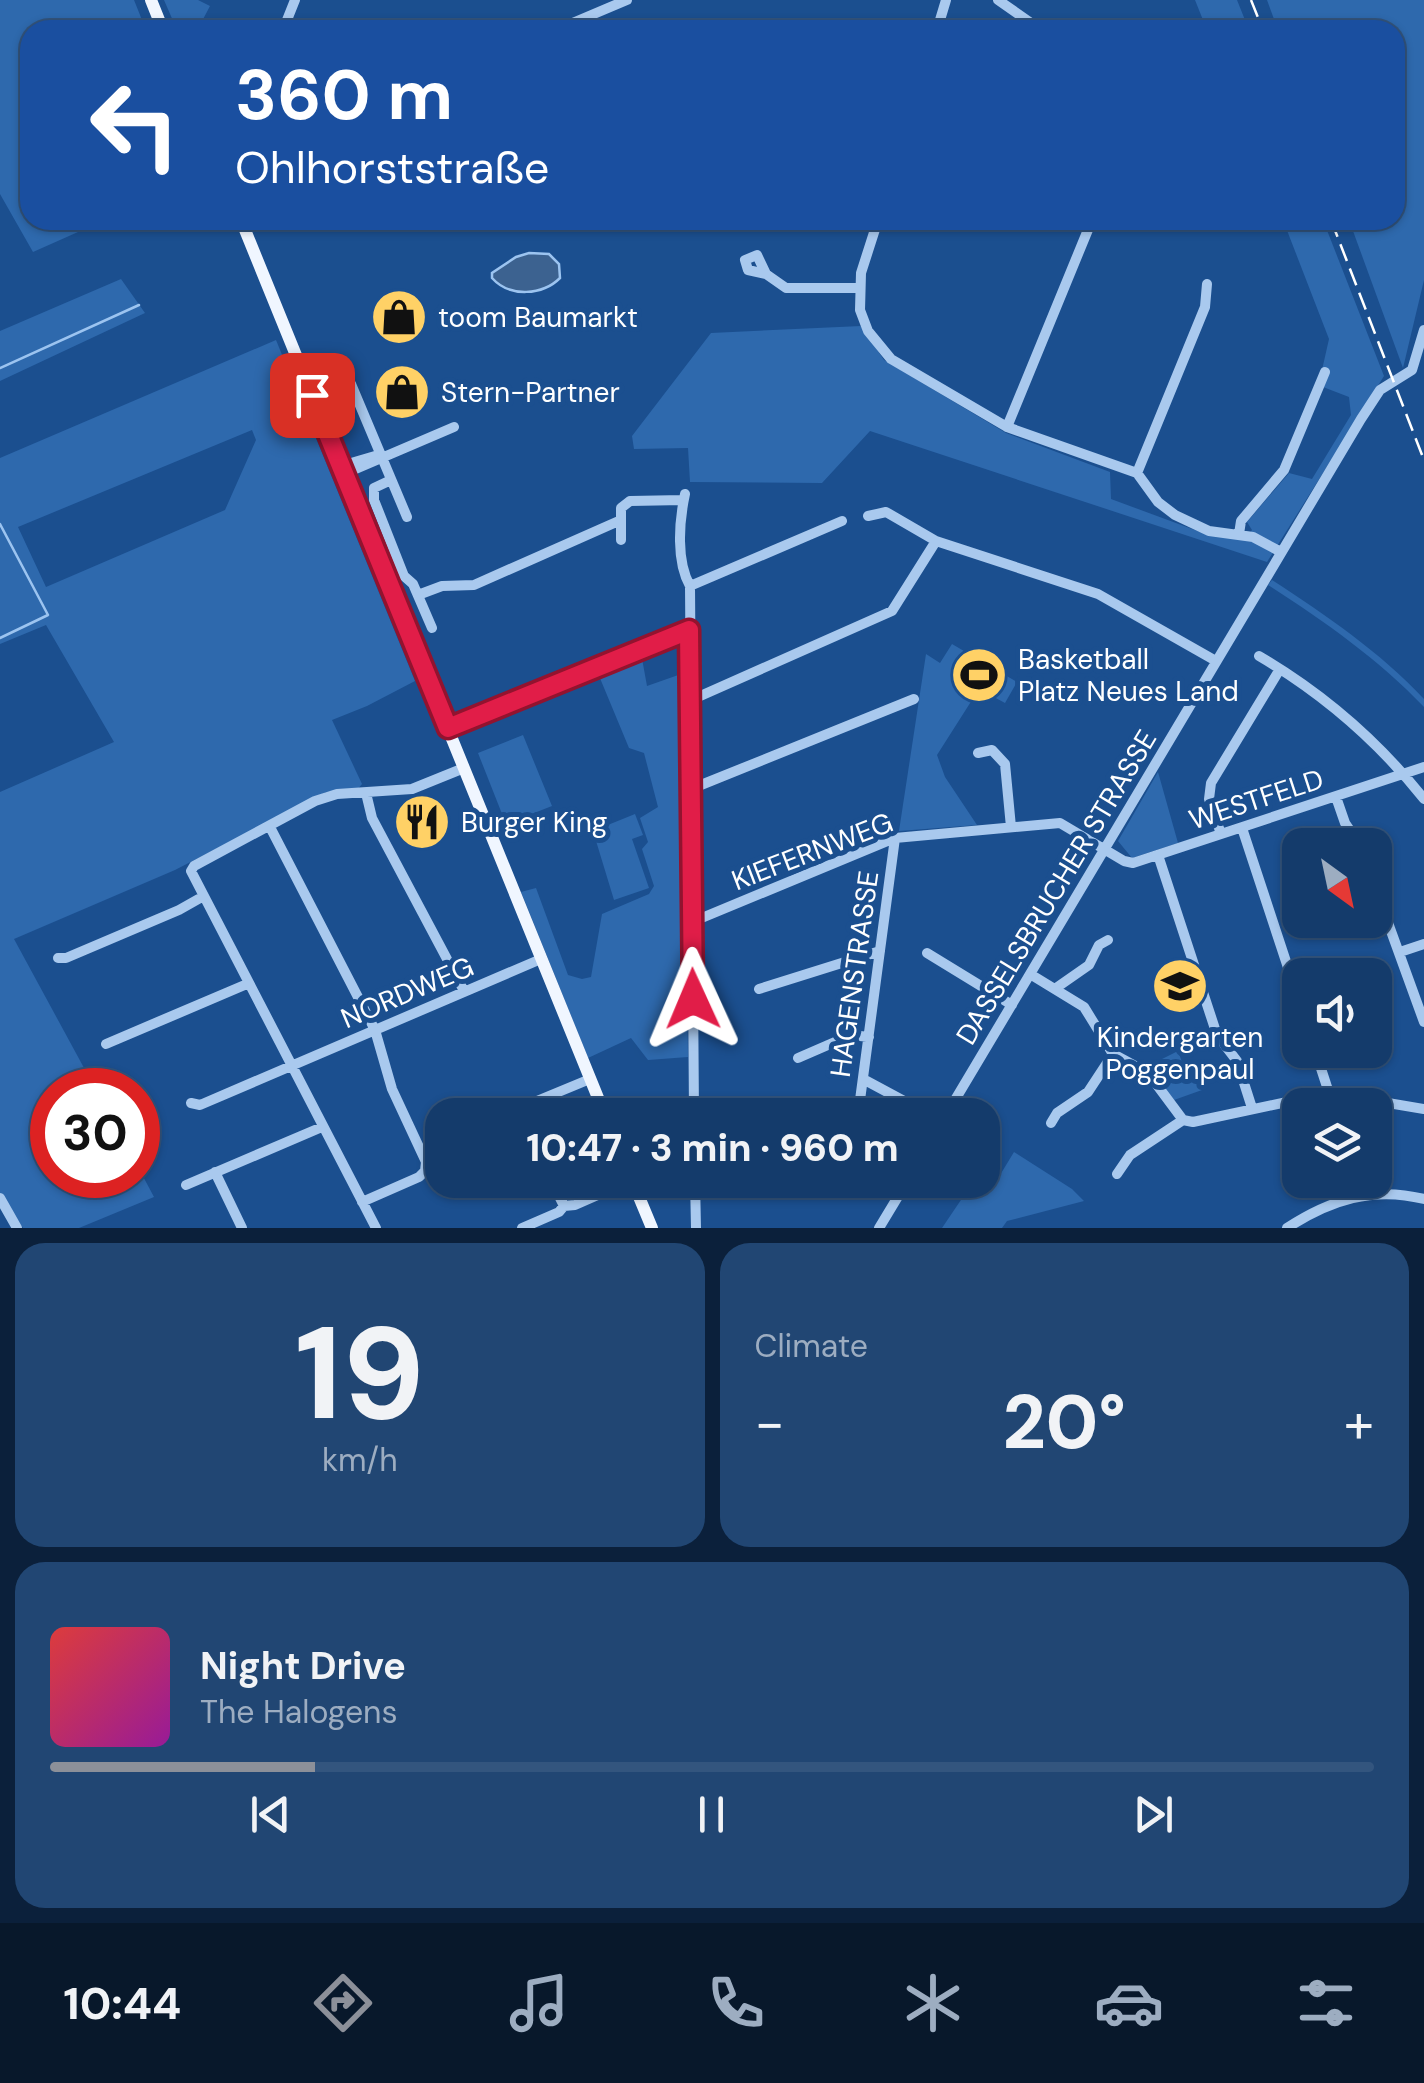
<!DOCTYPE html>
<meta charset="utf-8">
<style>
body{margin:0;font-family:"DM Sans",sans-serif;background:#214673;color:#f1f3f6;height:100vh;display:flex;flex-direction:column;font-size:38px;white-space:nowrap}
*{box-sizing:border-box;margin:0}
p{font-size:32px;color:#9dadc1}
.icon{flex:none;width:55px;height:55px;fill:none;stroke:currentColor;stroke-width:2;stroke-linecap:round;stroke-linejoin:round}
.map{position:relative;height:1228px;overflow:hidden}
.drawer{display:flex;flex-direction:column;gap:15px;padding:15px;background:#0b203b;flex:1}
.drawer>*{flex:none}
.banner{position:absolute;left:20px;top:20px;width:1385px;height:210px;border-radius:30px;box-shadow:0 2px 8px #0004,0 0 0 2px #33557e;background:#1a4fa0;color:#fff;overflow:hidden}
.needle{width:65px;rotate:147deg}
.tools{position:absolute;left:1282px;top:828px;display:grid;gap:20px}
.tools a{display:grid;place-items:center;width:110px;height:110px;border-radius:20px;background:#143b6b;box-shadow:0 2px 8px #0004,0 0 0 2px #33557e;font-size:50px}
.speed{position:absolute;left:30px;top:1068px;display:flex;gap:20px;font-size:50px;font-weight:700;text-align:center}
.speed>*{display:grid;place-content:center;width:130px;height:130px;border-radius:50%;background:#143b6b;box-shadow:0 2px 8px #0004,0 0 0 2px #33557e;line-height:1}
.speed .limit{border:15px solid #d22;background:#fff;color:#111}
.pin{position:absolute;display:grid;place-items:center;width:85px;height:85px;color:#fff;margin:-42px;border-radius:20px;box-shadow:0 5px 15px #0006}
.me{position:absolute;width:110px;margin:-55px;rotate:359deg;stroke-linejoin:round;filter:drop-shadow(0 0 8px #0008)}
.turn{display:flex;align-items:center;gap:35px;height:210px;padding:0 50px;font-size:45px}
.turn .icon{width:130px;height:130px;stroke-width:2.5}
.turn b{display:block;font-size:70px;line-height:85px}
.big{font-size:75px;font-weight:800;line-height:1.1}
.drawer .card{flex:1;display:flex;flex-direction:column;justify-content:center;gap:15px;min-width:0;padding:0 35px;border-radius:30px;background:#214673}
.drawer .dial{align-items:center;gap:0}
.dial b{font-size:130px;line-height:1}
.song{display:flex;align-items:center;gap:30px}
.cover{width:120px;height:120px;border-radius:15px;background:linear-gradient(135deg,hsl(0 70% 55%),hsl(300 70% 35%))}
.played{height:10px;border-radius:5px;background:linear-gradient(90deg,#8c9099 20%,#33557e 20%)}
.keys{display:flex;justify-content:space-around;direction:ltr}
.heat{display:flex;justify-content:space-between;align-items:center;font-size:55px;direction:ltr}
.drawer .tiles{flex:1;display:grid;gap:15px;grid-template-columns:1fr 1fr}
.card:last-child{grid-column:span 2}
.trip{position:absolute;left:425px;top:1098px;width:575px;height:100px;border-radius:30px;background:#143b6b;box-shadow:0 2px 8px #0004,0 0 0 2px #33557e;font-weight:800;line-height:100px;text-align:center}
.tabs{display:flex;height:160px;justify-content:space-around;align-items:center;background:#08182b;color:#9dadc1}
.tabs .icon{width:70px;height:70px}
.tabs .current{color:#8c9099}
.tabs b{font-size:45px;color:#f1f3f6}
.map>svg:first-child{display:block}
.green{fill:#2e69ad;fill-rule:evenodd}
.water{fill:#3c6290;stroke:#9cc4f0;stroke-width:2.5}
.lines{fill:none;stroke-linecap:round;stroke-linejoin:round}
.stream{stroke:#9cc4f0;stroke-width:2.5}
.minor{stroke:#a9c9ee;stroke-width:10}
.major{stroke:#f0f6ff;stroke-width:12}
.rail{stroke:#fff;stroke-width:2.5;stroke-dasharray:18 8;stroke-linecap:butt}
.route-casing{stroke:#92132f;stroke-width:25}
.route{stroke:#e11d48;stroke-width:18}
.labels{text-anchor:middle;stroke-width:10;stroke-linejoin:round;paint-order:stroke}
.poi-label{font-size:28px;fill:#fff;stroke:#1b4f8f;text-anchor:start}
.street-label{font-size:28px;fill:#fff;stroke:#1b4f8f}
</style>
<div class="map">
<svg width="1424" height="1228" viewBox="0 0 1424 1228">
<rect width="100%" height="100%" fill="#1b4f8f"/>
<!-- green -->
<path class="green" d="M0,0H134L146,30H30V220H105L33,252L0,194Z
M164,0H198L210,6L200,25L202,30H177Z
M1195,0H1237L1249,30H1207Z
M1267,0H1424V280L1403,368L1349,220H1395V30H1278Z
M1283,220H1323L1384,376L1267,562L870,431L822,483L690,482L688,448L634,449L632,436L711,333L861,326L884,360L1006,433L1110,472L1111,499L1203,533L1245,539L1252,530L1247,522L1289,473L1312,479L1351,415L1349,397L1323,387L1322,370L1329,339Z
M121,279L145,313L0,381V331Z
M276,340L415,681L367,706L332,720L362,784L357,790L326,792L175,870L14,939L96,1090H52V1175H138V1167L154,1197L79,1228H23L0,1193V792L114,742L46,625L0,644V458ZM252,430L256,440L225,510L46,587L18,527Z
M1272,580C1326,615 1380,652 1424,699V707C1378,659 1324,621 1268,585Z
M952,644L1017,682L1005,703L979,689L937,755L945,777L977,825L899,831L926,654L940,663Z
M641,653L647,686L684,673L688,1057L648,1060L631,1038L588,1058L521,892L536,888L568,975L582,979L591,977L602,914L649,894L654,886L642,849L648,842L640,818L658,807L644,753L629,748L597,671Z
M523,735L552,806L506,824L478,753Z
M1158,772L1178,843L1132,858L1118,841Z
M635,814L643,835L632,839L649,888L614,900L593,831Z
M1178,1051L1186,1073L1195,1067L1202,1090L1174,1100L1148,1066Z
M1014,1152L1072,1189L1084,1201L1007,1221L1002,1228H942L967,1191L949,1180H982L983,1171L997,1180Z"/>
<!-- water -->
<path class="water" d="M529,253L549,254L559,264L560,278C543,295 510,298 492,278V273L516,257Z"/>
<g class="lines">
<!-- stream -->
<path class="stream" d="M0,368L139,305
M0,524L48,615L0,638"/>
<!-- minor -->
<path class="minor" d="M998,0L1041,30
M283,30L295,0
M556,30L627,0
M937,30L946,0
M878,220L861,273L860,310L868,331L891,359L1007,427L1137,473L1158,502L1175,515L1209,531L1253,537L1281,552
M766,274L757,255L745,260L748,270L766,274L786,288H859
M351,384L407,517
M1007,427L1092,220
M341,466L375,456
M1137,473L1205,307L1207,284
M344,474L454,427
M391,480L374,488V500L404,576L413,584L432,628
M685,494C679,522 676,561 690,586L694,1115
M868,516L886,512L936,541
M1239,534L1241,521L1284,470L1325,372
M621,540V508L630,501L683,500
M690,586L842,521
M418,595L442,586L474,585L621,520
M1259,656C1322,693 1378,741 1424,799
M689,701L892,611L936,541L1098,594L1216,661
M448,728L689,630
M978,753L992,750L1005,764L1011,827
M691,789L914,699
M366,793L372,818L464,991
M1336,797L1345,823L1360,845
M270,827L375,1030L392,1089L426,1162L425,1171L419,1177L362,1202
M1242,828L1300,1004
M1221,834L1209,799L1211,783L1280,669
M1158,855L1217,1035L1237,1061L1252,1108
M1375,887L1424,1022
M692,922L895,838L1060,823L1124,861L1133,863L1424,767
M1400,952L1424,944
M927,953L1012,1005
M58,958H66L179,910L202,897
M1030,974L1084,1007L1113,1054L1148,1073L1183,1120
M1056,988L1089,965L1099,945L1108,940
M759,989L880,951
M106,1044L247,984
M1315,1050L1329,1093
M798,1058L851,1035L869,1037
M863,1079L930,1115
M191,1103L200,1105L541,959
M526,1115V1110L532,1103L590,1079
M858,1115L895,838
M946,1115L1361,419L1380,390L1412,370L1424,330
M1051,1123L1057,1113L1088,1092L1113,1054
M215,1172L242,1228
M1117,1174L1130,1155L1183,1120L1193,1122L1329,1093L1424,1109
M551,1180L564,1206
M695,1180L696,1228
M186,1185L322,1127
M695,1191L721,1180
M0,1198L17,1228
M376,1228L191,871L194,866L315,801L337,794L412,789L464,768
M522,1228L559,1212L564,1206L575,1205L632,1180
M879,1228L908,1180
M1287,1228C1330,1200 1373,1186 1424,1199"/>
<!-- major -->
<path class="major" d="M151,0L163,30
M241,220L605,1115
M632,1180L652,1228"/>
<!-- rail -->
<path class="rail" d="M1251,0L1263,30
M1331,220L1424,460"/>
</g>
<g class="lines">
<!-- route casing -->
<g class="route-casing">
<path id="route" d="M312,395L448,728L689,630L693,999"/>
</g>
<!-- route -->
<use href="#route" class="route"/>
</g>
<!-- icons -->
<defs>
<g id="shop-disc" transform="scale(2.875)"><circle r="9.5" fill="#ffd166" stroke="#1b4f8f"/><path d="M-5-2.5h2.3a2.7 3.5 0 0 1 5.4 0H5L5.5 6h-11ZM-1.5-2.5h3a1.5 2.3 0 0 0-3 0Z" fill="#111"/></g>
<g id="stadium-disc" transform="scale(2.875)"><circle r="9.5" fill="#ffd166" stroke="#1b4f8f"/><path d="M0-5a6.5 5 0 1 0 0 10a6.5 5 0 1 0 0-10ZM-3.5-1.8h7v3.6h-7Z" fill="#111"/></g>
<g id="restaurant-disc" transform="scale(2.875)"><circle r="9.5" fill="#ffd166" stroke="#1b4f8f"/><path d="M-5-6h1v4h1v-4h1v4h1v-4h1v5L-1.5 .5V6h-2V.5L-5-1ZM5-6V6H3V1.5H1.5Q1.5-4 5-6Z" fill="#111"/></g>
<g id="school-disc" transform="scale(2.875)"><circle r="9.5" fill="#ffd166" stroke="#1b4f8f"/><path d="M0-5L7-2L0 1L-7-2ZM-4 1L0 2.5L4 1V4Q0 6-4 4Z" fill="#111"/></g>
</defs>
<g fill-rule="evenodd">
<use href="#shop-disc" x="399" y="317"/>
<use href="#shop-disc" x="402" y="392"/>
<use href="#stadium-disc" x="979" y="675"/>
<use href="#restaurant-disc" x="422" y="822"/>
<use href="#school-disc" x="1180" y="986"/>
</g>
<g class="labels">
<!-- poi labels -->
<g class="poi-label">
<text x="438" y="327">toom Baumarkt</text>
<text x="441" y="402">Stern-Partner</text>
<text x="1018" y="669">Basketball<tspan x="1018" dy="32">Platz Neues Land</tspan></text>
<text x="461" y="832">Burger King</text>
<text x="1180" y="1047" text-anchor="middle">Kindergarten<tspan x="1180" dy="32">Poggenpaul</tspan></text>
</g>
<!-- street labels -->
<g class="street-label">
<text transform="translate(1256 799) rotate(-18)" y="10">WESTFELD</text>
<text transform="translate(812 851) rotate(-21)" y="10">KIEFERNWEG</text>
<text transform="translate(1056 887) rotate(-59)" y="10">DASSELSBRUCHER STRASSE</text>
<text transform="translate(854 974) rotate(-82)" y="10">HAGENSTRASSE</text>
<text transform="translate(407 992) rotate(-23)" y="10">NORDWEG</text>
</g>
</g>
</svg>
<div class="tools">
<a><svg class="needle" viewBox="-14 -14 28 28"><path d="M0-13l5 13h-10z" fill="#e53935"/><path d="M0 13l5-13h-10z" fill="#9dadc1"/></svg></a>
<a><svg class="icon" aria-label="sound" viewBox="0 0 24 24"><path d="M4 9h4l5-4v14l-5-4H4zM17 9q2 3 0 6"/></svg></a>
<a><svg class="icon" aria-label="layers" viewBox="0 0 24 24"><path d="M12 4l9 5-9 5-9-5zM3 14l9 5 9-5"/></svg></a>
</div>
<div class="speed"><div class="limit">30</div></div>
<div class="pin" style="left:312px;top:395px;background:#d93025"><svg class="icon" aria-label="arrive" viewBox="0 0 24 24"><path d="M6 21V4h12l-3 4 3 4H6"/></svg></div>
<svg class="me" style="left:693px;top:999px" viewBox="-20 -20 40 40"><path d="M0-17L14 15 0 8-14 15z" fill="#e11d48" stroke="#fff" stroke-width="4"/></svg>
<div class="trip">10:47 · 3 min · 960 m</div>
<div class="banner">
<div class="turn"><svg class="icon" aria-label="left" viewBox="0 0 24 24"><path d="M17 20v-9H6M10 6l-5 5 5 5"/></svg><div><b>360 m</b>Ohlhorststraße</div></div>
</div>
</div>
<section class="drawer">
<div class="tiles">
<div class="card dial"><b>19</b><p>km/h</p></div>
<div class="card"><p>Climate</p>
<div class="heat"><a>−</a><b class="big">20°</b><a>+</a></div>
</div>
<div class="card">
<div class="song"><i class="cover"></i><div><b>Night Drive</b><p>The Halogens</p></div></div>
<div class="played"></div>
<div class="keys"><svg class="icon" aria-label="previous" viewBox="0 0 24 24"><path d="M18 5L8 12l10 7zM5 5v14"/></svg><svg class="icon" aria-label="pause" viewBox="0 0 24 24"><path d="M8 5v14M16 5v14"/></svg><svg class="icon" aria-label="next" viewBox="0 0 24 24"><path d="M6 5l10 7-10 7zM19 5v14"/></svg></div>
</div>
</div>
</section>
<nav class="tabs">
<b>10:44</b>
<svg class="icon current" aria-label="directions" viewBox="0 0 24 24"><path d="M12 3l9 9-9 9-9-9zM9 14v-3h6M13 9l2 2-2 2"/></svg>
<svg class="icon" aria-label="music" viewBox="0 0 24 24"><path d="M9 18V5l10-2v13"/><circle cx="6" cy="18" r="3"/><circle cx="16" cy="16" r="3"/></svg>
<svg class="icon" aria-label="phone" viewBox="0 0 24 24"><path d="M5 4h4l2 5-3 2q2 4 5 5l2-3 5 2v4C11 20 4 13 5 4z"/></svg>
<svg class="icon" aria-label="climate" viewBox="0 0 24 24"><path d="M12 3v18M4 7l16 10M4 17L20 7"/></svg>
<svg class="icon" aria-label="car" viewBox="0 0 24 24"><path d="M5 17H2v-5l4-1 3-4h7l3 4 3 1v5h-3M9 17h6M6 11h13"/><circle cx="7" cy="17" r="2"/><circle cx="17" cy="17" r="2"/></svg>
<svg class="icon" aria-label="filters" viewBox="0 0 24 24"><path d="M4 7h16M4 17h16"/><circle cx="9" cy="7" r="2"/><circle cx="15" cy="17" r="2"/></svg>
</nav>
